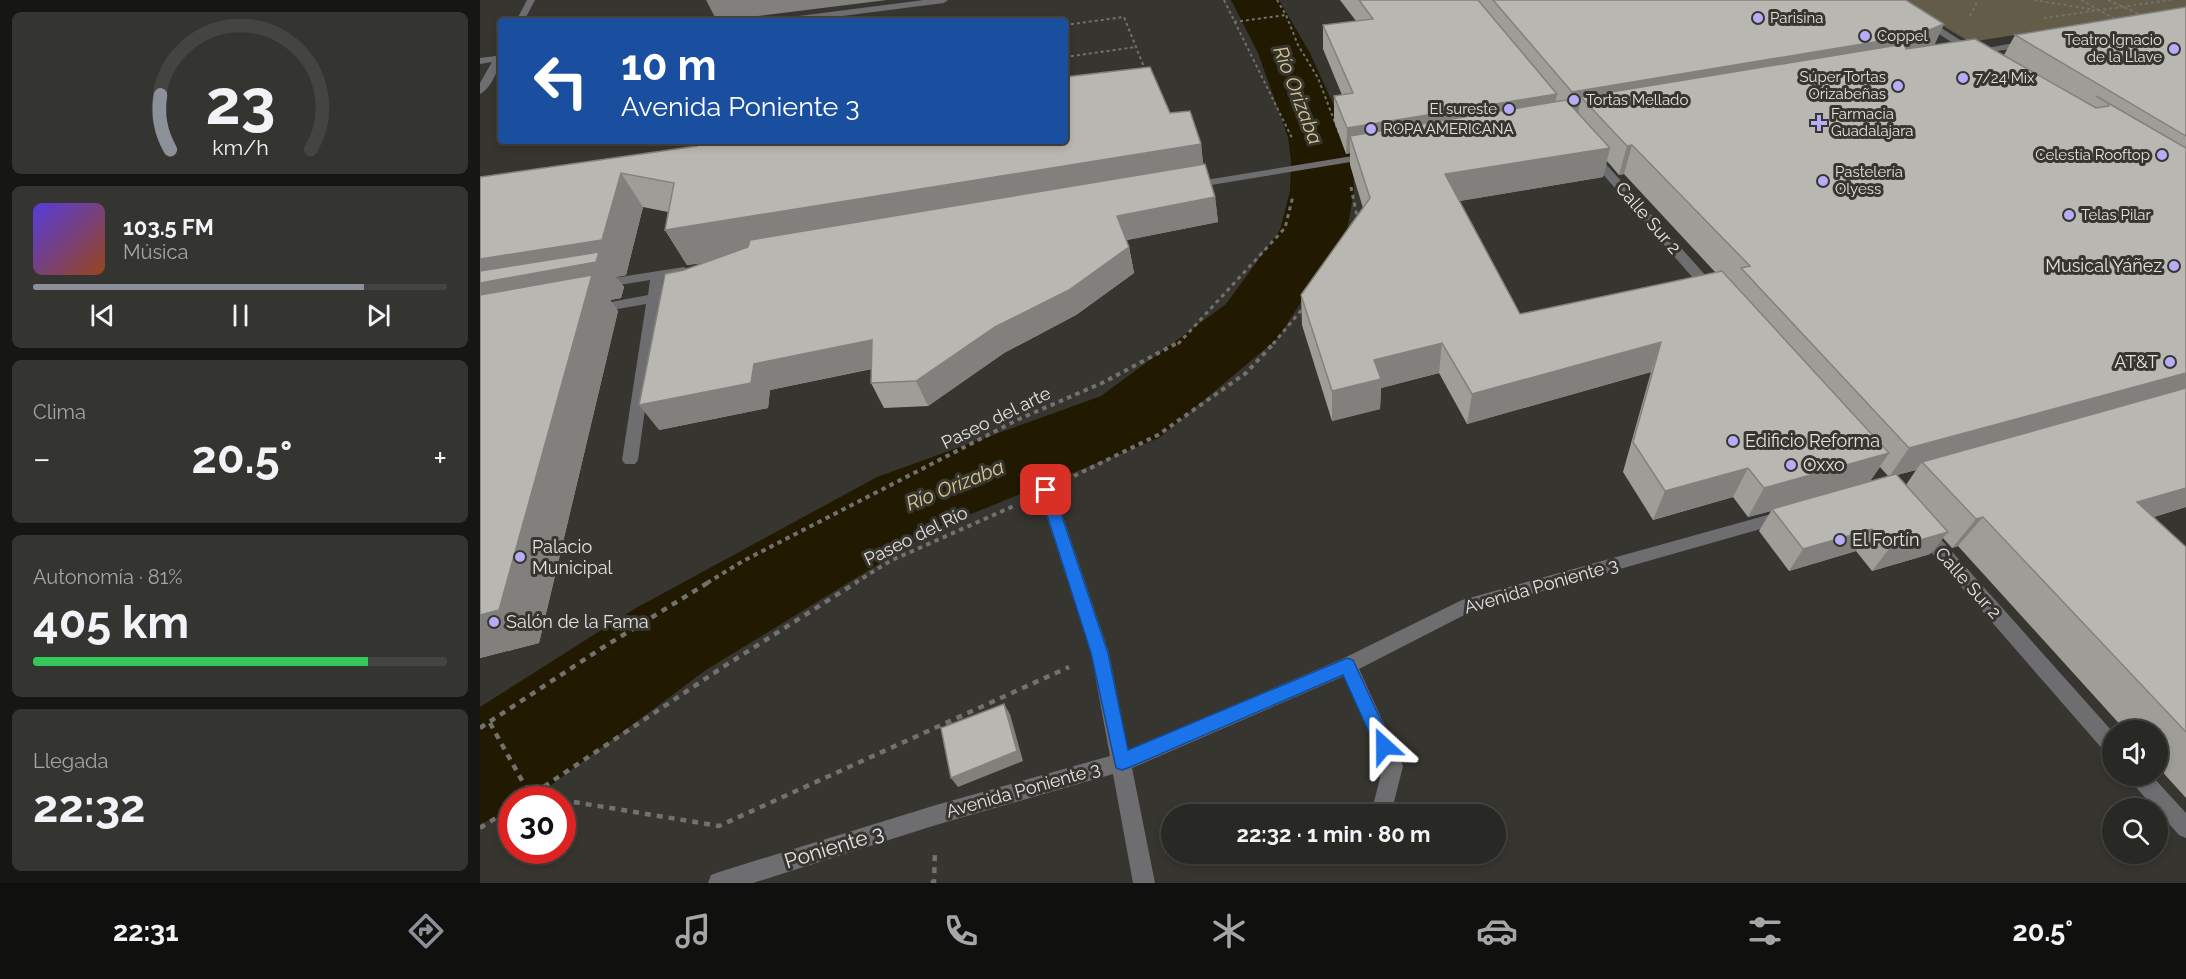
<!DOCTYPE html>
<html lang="es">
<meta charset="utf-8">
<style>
body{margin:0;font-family:Raleway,sans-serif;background:#343431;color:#f1f3f6;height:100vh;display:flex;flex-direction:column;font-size:22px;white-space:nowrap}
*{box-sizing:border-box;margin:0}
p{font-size:20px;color:#a5a6a6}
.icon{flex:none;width:33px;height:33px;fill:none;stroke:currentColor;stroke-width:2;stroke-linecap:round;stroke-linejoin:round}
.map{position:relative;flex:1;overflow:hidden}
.drawer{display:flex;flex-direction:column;gap:12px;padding:12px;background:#161614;width:480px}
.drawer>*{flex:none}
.banner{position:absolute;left:18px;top:18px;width:570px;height:126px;border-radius:6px;box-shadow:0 3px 9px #0003,0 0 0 2px #444441;background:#1a4fa0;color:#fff;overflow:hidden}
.buttons{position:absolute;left:1622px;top:720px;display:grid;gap:12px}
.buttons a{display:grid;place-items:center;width:66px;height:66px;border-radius:50%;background:#282824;box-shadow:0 3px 9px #0003,0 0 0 2px #444441;font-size:30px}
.speed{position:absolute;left:18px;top:786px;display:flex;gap:12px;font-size:30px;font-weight:700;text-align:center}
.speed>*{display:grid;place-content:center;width:78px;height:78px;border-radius:50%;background:#282824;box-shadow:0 3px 9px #0003,0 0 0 2px #444441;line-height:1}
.speed .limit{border:9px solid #d22;background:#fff;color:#111}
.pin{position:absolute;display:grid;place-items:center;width:51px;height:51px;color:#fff;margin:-26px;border-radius:12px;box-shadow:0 3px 9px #0006}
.me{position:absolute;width:66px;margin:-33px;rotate:336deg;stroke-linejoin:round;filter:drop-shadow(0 0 4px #0008)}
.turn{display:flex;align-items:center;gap:21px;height:126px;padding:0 24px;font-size:27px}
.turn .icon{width:78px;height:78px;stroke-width:2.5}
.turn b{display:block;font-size:42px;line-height:51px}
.big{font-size:45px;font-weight:700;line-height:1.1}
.drawer .card{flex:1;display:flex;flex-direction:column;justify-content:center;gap:9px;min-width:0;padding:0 21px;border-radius:9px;background:#343431}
.drawer .dial{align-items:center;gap:0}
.dial svg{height:156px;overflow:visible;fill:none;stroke:#444441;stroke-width:7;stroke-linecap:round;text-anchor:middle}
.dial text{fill:#f1f3f6;stroke:none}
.song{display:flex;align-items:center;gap:18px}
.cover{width:72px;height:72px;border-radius:9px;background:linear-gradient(135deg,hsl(250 70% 55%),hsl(20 70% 35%))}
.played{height:6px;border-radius:3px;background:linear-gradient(90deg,#8c9099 80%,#444441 80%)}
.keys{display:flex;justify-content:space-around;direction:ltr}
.heat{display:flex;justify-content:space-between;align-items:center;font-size:33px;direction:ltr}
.charge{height:9px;border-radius:4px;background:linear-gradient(90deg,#34c759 81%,#444441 0)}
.trip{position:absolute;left:681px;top:804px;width:345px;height:60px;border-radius:30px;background:#282824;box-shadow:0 3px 9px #0003,0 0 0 2px #444441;font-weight:700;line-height:60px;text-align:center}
.menu{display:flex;height:96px;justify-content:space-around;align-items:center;background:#10100e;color:#a5a6a6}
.menu .icon{width:42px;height:42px}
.menu .on{color:#8c9099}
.menu b{font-size:27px;color:#f1f3f6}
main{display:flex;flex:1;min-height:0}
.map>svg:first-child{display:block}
.green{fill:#625c49}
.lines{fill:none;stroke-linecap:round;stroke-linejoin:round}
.river{fill:#221a00;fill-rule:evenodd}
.path-far3{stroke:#72716d;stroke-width:2;stroke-dasharray:3 3;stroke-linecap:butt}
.path-far2{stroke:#72716d;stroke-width:3;stroke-dasharray:4 4;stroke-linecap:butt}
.path-far1{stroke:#72716d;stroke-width:4;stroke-dasharray:4.5 4.5;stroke-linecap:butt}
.path{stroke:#72716d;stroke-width:4.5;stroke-dasharray:6 6;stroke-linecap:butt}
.minor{fill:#6e6e71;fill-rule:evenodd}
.wall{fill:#9f9d98;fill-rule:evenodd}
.shaded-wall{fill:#82807c}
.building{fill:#b9b7b1;stroke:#82807c;stroke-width:1.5}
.route{fill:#1a73e8;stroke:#114b97;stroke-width:1.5}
.poi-dot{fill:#b6acf8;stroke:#363530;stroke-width:2}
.labels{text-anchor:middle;stroke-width:6;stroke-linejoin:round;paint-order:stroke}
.far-poi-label{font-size:15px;fill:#e4e3e0;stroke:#363530;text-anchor:start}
.street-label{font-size:18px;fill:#e4e3e0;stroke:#363530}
.poi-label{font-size:18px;fill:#e4e3e0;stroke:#363530;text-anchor:start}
.water-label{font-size:20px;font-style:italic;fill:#d8c78e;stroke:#363530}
.near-street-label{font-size:21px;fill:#e4e3e0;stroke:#363530}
</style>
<main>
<section class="drawer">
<div class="card dial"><svg viewBox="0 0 100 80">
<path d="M14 69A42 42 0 1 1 86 69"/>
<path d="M14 69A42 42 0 0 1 9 41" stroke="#8c9099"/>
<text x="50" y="56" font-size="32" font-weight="700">23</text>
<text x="50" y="72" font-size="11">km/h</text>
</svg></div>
<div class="card">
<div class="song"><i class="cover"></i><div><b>103.5 FM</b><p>Música</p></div></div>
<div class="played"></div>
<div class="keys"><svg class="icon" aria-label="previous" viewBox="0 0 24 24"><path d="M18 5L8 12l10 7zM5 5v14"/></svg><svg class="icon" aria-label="pause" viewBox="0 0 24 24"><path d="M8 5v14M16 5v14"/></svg><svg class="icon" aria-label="next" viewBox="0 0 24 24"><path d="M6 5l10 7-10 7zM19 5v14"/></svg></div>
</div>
<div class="card"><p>Clima</p>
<div class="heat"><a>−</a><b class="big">20.5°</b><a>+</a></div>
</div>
<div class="card"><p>Autonomía · 81%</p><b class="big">405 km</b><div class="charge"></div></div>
<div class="card"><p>Llegada</p><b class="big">22:32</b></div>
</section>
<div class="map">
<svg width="1706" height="883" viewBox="0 0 1706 883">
<rect width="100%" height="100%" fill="#363530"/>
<!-- green -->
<path class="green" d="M1420,0H1706V8L1490,42Z"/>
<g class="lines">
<!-- river -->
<path class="river" d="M751,0H799L830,53L868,137L873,161L874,191L867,231L798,338L679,438L459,527L226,670L51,800H32V811L0,824V707L156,608L397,477L621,396L746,304L800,230L810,191L811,161L808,137L778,53Z"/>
<!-- path-far3 -->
<path class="path-far3" d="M744,0L813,140
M797,0L806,15L818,45L838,78L859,133
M1554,0L1615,10
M1601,0L1637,20
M1628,0L1663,16
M1490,16L1498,0
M1564,18L1691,0
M754,22L806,15
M585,25L644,17L666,72
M585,57L656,47"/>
<!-- path-far2 -->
<path class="path-far2" d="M871,187L878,221
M698,344L805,228L813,196
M793,344L824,307"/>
<!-- path-far1 -->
<path class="path-far1" d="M594,476L678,435L766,373L795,342
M227,583L263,561L539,419L622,383L699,342
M375,583L410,561L536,505"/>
<!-- path -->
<path class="path" d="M10,723L50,795L77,800
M0,728L122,648L229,582
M44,800L243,667L377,582
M82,800L239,826L589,667
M0,828L32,808
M451,883L454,882L455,850"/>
<!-- minor -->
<path class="minor" d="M47,0H55L44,21H36Z
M444,0H468L464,3L323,21H299L303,18Z
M1407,0H1417L1496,50L1550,40L1555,43L1550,46L1491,55Z
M21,52C21,65 12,88 0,94V83L12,62L0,64V58L16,56Z
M1112,152L1116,153L1236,287L1237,290L1236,293H1226L1108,157L1107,155Z
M891,153L895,154V158L713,188L707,185L713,182Z
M204,267L210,271L208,274L183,278L181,293L198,290L204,294L203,297L180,301L158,460L155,464H145L142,460L166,304L115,313L108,309L115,305L168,295L170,280L121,288L115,284L121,280Z
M566,484L572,486L574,490L629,653L648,750L862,659L982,600L1302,511L1308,512L1310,517L1308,522L1302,523L992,611L879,669L923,766L911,814H891L903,766L864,676L652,768L675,883H653L633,774L456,825L273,883H228L231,875L239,872L456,805L630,756L611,653L558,490L560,486Z
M1443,524L1449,526L1632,731V754L1625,752L1437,536L1435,531L1437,526Z
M1649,776H1672L1706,813V838L1699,835L1652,783Z"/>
</g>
<!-- wall -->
<path class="wall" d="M860,0H1426L1464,24L1454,45L1524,55L1535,35L1706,7V507L1674,517L1706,547V798L1677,766V730H1645L1478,546L1472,548L1463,538L1450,554L1392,571L1376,551L1309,571L1279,531L1291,511L1268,517L1253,497L1173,520L1143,472L1171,372L987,424L959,373L901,388L900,409L852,421L822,325L821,295L883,208L870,165V153L866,154L854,121V96L862,95L843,49V25L876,21ZM1127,161L1139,175L1144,174L1236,273L1040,314L979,201L1123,177ZM1400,467L1408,476L1390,481ZM1436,470L1426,485L1417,475Z
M690,113L721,144L723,165L735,197L738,222L646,240L649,247L654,273L596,315L524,353L448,406L404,408L391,383L392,369L290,390L288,408L179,430L204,270L224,263L207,265L185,230L188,212L163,207L146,275L136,277L144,287L141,298L130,300L138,311L59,643L0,658V177Z"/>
<!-- shaded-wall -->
<path class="shaded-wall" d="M226,0H407L238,21H237Z
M1464,24L1453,48L1101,97L1098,115L1087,117L1092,92Z
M1077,94L1072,118L870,136V153L866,154L867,128Z
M721,144L725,178L207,265L185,230Z
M1152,145L1144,174L1139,175L1147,146Z
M1130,148L1123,177L962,204L965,174Z
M141,173L163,207L146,275L136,277L144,287L141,298L130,300L138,311L59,643L0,658V259Z
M735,197L738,222L643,241L637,216Z
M649,247L654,273L596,315L524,353L448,406L436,381L515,327Z
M392,340L404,366L290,390L288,408L179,430L159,405L274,364Z
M1181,342L1171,372L987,424L992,394Z
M962,343L959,373L901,388L900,409L852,421V391L894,360Z
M1706,373V396L1442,462L1436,470L1409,477L1429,448Z
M1409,453L1389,483L1292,509L1291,511L1268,517L1284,488Z
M1268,468L1253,497L1173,520L1185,491Z
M1706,488V507L1627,531L1657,502Z
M1503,517L1478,546L1472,548L1496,519Z
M1392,529L1376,551L1309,571L1323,549Z
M1468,532L1450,554L1392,571L1409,549Z
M524,704L530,714L543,761L478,787L471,778Z"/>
<!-- building -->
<path class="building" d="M879,0H998L1077,94L867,128L854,96L873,93L843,25L893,19Z
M1013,0H1426L1464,24L1437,35L1092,92Z
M1706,7V136L1535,35Z
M1495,39L1616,108L1629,106L1628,103L1616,96L1706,148V373L1429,448L1261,268L1270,266L1152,145L1147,146L1101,97L1424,44L1426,49Z
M670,67L690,113L710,111L721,144L185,230L194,183L141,173L122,240L0,259V177L217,146L219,141H585V77Z
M1086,100L1130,148L965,174L1040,314L1242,271L1409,453L1284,488L1268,468L1185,491L1153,442L1181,342L992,394L962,343L894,360L901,379L852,391L821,295L890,198L870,136Z
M725,164L735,197L637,216L649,247L589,290L515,327L436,381L391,383L392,340L274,364L271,383L159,405L185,274L204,270L268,247L270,240Z
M119,252L116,262L0,283V271Z
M112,275L19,610L0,615V295Z
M1706,388V488L1657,502L1706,547V732L1503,517L1496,519L1442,462Z
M1416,474L1468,532L1409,549L1392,529L1323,549L1292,509Z
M524,704L537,751L471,778L461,728Z"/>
<!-- route -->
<path class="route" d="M566,484L571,486L573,490L628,653L648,750L867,658L873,660L910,740L913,746L910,752L904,755L898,752L863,675L648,768L642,770L636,768L611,653L559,490L561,486Z"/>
<!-- markers -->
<g class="poi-dot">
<circle cx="1278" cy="18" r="6"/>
<circle cx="1385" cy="36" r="6"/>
<circle cx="1694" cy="49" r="6"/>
<circle cx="1483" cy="78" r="6"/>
<circle cx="1418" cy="86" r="6"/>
<circle cx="1094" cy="100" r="6"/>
<circle cx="1029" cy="109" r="6"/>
<path d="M1336 114h6v6h6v6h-6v6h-6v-6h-6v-6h6z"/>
<circle cx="891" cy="129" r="6"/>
<circle cx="1682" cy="155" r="6"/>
<circle cx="1343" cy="181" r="6"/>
<circle cx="1589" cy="215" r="6"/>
<circle cx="1694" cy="266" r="6"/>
<circle cx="1690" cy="362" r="6"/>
<circle cx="1253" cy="441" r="6"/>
<circle cx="1311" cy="465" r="6"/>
<circle cx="1360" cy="540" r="6"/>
<circle cx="40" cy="557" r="6"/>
<circle cx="14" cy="622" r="6"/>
</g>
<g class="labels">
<!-- far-poi labels -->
<g class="far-poi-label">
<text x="1290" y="23">Parisina</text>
<text x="1397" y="41">Coppel</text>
<text x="1682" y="45" text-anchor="end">Teatro Ignacio<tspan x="1682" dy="17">de la Llave</tspan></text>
<text x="1406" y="82" text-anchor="end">Súper Tortas<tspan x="1406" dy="17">Orizabeñas</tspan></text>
<text x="1495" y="83">7/24 Mix</text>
<text x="1106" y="105">Tortas Mellado</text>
<text x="1017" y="114" text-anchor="end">El sureste</text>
<text x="1351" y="119">Farmacia<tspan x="1351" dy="17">Guadalajara</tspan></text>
<text x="903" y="134">ROPA AMERICANA</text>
<text x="1670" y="160" text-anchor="end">Celestia Rooftop</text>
<text x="1355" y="177">Pastelería<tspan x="1355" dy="17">Olyess</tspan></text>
<text x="1601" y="220">Telas Pilar</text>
</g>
<!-- street labels -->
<g class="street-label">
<text transform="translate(1168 218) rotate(49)" y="6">Calle Sur 2</text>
<text transform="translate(516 418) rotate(-26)" y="6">Paseo del arte</text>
<text transform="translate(436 536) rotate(-26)" y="6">Paseo del Río</text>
<text transform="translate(1488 583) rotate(48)" y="6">Calle Sur 2</text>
<text transform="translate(1061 586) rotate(-16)" y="6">Avenida Poniente 3</text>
<text transform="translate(543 790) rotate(-16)" y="6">Avenida Poniente 3</text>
</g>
<!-- poi labels -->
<g class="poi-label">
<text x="1682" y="272" text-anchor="end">Musical Yáñez</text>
<text x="1678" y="368" text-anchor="end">AT&amp;T</text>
<text x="1265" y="447">Edificio Reforma</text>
<text x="1323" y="471">Oxxo</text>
<text x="1372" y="546">El Fortín</text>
<text x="52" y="553">Palacio<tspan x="52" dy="21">Municipal</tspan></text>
<text x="26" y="628">Salón de la Fama</text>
</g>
<!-- water labels -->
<g class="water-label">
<text transform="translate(818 95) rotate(69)" y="7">Río Orizaba</text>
<text transform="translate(475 485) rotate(-22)" y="7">Río Orizaba</text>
</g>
<!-- near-street labels -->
<g class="near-street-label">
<text transform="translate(354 847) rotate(-17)" y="7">Poniente 3</text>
</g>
</g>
</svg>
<div class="buttons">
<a><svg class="icon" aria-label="sound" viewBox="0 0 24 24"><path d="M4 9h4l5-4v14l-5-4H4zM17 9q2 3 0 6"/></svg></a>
<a><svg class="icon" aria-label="search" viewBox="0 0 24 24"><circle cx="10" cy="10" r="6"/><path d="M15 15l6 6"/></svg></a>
</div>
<div class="speed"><div class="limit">30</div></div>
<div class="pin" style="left:566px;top:490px;background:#d93025"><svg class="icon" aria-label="arrive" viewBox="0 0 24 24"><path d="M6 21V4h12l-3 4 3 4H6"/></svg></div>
<svg class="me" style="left:904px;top:746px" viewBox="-20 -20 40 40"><path d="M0-17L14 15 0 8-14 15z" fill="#1a73e8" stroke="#fff" stroke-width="4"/></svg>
<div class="trip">22:32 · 1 min · 80 m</div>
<div class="banner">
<div class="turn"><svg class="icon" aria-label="left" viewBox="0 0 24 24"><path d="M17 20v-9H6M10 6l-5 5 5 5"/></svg><div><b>10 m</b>Avenida Poniente 3</div></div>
</div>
</div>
</main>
<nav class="menu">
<b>22:31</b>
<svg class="icon on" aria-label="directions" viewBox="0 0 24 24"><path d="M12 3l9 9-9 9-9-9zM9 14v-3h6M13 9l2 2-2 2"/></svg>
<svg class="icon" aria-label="music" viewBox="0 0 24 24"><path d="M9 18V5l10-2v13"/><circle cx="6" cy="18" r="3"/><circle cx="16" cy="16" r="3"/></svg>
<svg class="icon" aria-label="phone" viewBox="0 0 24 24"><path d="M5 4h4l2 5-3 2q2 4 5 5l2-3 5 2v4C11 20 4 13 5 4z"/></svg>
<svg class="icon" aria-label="climate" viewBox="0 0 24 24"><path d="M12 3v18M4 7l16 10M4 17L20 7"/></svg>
<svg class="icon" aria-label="car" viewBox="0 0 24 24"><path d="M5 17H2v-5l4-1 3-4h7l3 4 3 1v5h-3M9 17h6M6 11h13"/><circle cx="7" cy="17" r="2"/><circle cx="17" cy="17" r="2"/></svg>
<svg class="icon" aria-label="filters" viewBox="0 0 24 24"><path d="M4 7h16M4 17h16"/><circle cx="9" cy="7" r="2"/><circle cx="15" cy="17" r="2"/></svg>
<b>20.5°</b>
</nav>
